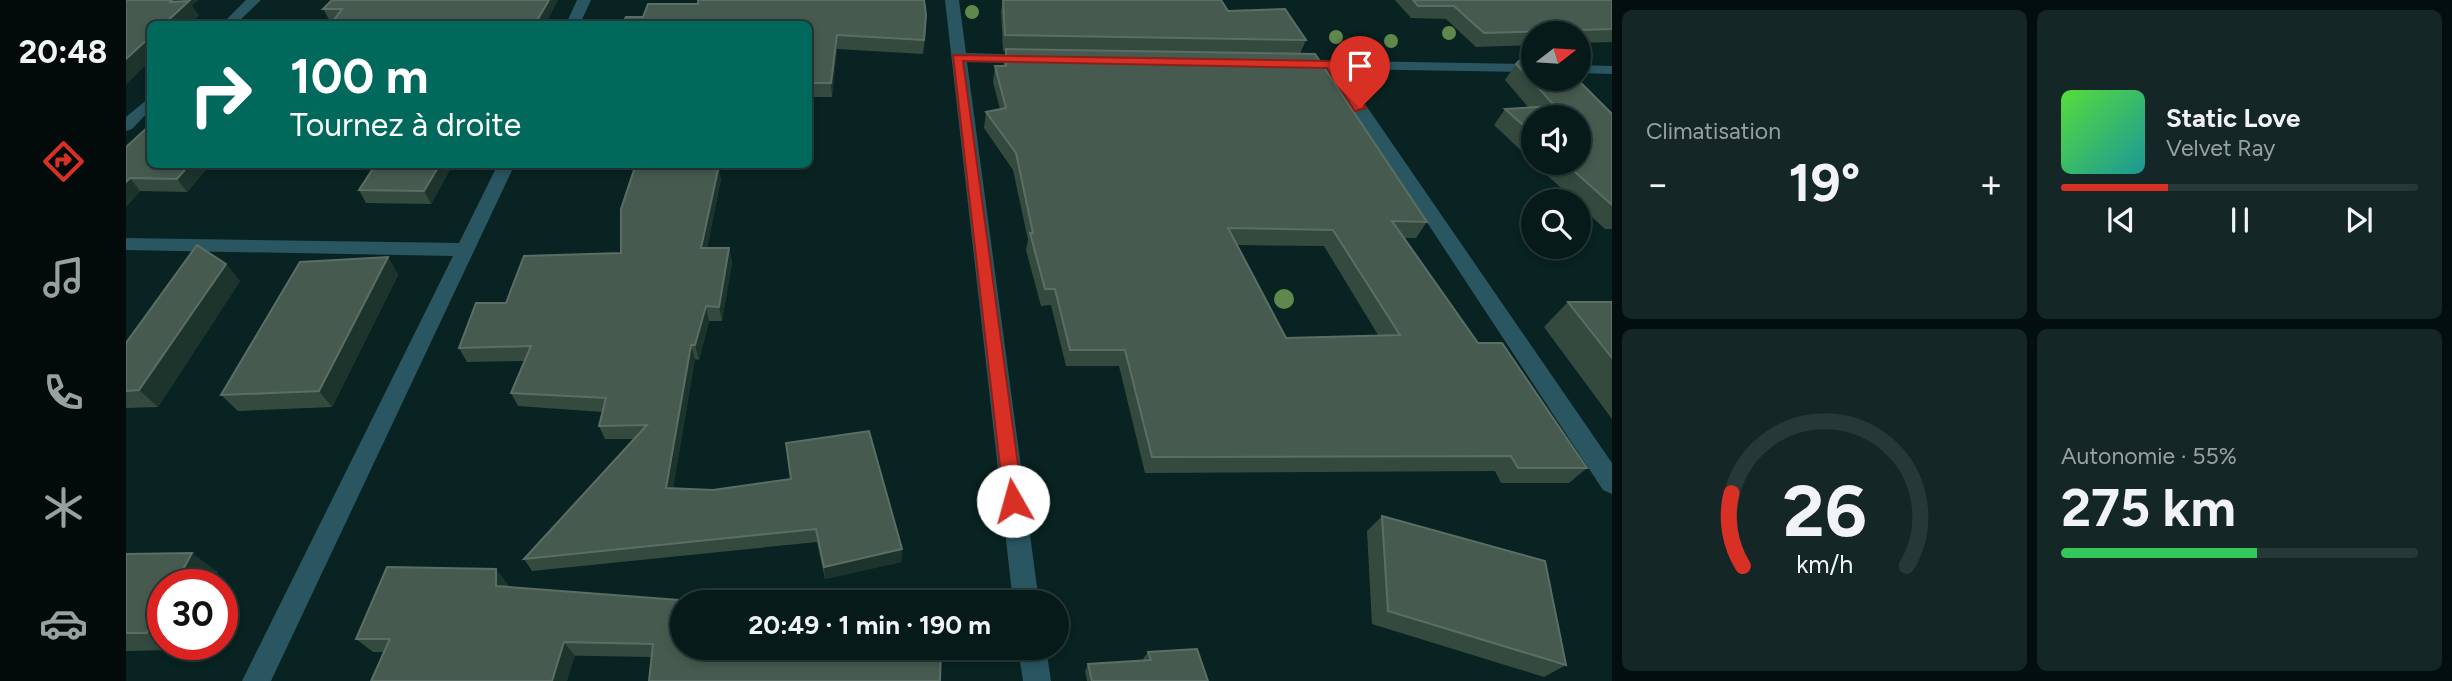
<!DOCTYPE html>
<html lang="fr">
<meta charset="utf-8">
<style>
body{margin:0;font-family:Figtree,sans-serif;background:#142726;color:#f1f3f6;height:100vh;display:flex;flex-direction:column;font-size:26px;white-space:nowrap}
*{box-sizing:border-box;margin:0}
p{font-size:23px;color:#98a1a2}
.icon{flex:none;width:38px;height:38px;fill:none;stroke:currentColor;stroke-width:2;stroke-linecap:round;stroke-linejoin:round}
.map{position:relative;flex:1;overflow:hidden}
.details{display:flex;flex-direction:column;gap:10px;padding:10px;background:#030e0e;width:840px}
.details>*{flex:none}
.hud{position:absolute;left:21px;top:21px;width:665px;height:147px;border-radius:10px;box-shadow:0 4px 10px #0003,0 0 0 2px #273838;background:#00695c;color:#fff;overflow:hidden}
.needle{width:46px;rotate:73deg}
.fabs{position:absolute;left:1395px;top:21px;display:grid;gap:14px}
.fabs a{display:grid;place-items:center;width:70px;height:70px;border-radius:50%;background:#061a19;box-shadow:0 4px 10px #0003,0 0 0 2px #273838;font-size:35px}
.speed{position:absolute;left:21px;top:569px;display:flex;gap:14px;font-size:35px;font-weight:700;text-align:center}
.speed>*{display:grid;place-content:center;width:91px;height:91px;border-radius:50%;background:#061a19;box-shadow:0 4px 10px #0003,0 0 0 2px #273838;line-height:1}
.speed .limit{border:10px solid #d22;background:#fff;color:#111}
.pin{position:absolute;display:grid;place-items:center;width:60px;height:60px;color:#fff;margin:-72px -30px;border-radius:50% 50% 50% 0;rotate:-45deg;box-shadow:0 0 7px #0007}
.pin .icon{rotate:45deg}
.me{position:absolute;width:77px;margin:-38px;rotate:353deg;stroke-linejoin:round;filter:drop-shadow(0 0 5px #0008)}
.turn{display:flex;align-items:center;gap:24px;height:147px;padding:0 28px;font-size:32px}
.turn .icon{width:91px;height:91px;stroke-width:2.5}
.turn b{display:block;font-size:49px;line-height:60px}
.big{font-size:52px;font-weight:700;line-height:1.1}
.details .card{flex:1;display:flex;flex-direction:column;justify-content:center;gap:10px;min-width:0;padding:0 24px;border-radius:10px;background:#142726}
.details .dial{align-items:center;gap:0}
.dial svg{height:182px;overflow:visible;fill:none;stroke:#273838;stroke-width:7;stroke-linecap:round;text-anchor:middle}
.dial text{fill:#f1f3f6;stroke:none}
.song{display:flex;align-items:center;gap:21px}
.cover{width:84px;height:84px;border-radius:10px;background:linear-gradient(135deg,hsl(110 70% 55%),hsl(180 70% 35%))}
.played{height:7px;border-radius:4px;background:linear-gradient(90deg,#d93025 30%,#273838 30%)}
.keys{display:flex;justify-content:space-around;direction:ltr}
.heat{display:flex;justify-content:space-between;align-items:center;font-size:38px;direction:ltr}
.charge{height:10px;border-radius:5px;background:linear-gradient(90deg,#34c759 55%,#273838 0)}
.details .tiles{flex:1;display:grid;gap:10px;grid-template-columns:repeat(2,1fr)}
.trip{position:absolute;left:544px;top:590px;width:399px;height:70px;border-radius:35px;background:#061a19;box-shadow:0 4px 10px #0003,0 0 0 2px #273838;font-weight:700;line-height:70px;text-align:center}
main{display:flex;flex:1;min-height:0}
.tab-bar{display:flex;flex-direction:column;width:126px;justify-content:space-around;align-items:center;background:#020a0a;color:#98a1a2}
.tab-bar .icon{width:49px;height:49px}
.tab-bar .active{color:#d93025}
.tab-bar b{font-size:32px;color:#f1f3f6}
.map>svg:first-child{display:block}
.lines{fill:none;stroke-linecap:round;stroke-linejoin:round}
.street{fill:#295661;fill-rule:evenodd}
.tree{fill:#60884c}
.wall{fill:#354a3f;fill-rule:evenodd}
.shaded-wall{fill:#1c342c}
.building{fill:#465a4f;stroke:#5b6e65;stroke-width:2;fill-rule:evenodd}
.route{fill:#d93025;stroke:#8d1f18;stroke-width:2}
</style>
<main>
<nav class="tab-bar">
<b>20:48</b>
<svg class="icon active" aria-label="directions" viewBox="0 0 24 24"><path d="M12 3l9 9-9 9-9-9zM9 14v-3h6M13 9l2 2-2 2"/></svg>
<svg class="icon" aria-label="music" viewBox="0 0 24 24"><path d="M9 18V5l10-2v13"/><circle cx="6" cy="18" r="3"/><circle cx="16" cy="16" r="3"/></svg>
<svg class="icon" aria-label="phone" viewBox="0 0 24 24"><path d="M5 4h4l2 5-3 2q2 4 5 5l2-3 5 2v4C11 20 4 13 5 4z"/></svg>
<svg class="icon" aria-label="climate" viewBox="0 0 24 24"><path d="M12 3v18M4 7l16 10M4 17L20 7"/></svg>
<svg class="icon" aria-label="car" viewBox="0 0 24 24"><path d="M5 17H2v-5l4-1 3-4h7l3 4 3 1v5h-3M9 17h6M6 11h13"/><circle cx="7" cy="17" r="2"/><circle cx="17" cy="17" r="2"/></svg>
</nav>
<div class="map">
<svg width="1486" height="681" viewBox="0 0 1486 681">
<rect width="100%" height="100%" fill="#082321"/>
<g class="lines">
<!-- street -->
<path class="street" d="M120,0H135L110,24H96Z
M451,0H465L454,24H440Z
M819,0H833L840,53L906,55L913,59L906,63L841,62L913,602H887Z
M1169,60L1407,64V72L1215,69L1486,463V494L1477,490L1200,69L1164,67V61Z
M1452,65L1486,66V74L1452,73Z
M24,97V110L6,129L0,131V117Z
M372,164H389L145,681H116L327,256L0,250V238L333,243Z
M892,648H920L925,681H897Z"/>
</g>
<!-- trees -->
<g class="tree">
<circle cx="846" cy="12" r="7"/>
<circle cx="1323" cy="33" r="7"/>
<circle cx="1210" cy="37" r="7"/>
<circle cx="1265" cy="41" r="7"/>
<circle cx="1158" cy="299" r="10"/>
</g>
<!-- wall -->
<path class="wall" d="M206,0H432L419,24H205L207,21H204L197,9Z
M877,0H1095L1102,11L1180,40L1174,54L1301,222L1290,238H1278L1352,343L1461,468L1443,483H1375L1369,471L1019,473L993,366H940L925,305L915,306L900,250L902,240L887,170L858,128L860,112L874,109L867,82L869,66H877L879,51H877L875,12ZM1111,245L1198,246L1252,335L1160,338Z
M1269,0H1486V42L1452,43V33H1407V45L1350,47L1320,19L1285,18Z
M682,24L800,29L797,54L711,49L706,97H682Z
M1390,64L1486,114V229H1479L1452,204V201H1449L1408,163H1452L1407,117V162L1368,125L1379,109L1403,108L1379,80Z
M0,147L24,164H85L61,192L14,191L0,207Z
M250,164H327L305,204L240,203L233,190Z
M595,179L581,248H603L606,263L596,321H583L573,360L569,359L547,488L776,549L775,562L699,579L691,542L406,571L398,559L508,439H479L473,426L476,412L392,406L385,393L399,361L341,362L333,348L380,303L495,253Z
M262,257L272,275L206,407L112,411L95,395Z
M100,264L114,281L32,407L0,408V343Z
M1442,302H1486V419L1418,327Z
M1256,516L1440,665L1418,677L1246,624L1241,531Z
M0,554L92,572L85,584H37V644H53L50,650L0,651Z
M382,584V587L580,602L526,657L247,652L230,639Z
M1022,652L1082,681H961L959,671L962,664L1018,660L1017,659Z"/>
<!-- shaded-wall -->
<path class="shaded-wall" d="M46,0H73L66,5L73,16L63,24H38L44,2Z
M423,0H432L419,24H409Z
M711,35V49L706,97L705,83Z
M24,37V61L0,85V59Z
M64,164H85L61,192L51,179Z
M314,164H327L305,204L298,191Z
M593,165L595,179L578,262L575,248Z
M4,178L14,191L0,207V182Z
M603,248L606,263L596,321L593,307Z
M262,257L272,275L206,407L193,391Z
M100,264L114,281L32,407L13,390Z
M580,306L583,321L573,360L569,345Z
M565,345L569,359L545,501L540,488Z
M776,549L775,562L699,579L698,567Z
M66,553L92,572L85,584H49Z
M370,569L382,584V601L370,586Z
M37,605V642L21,633Z
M438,642L449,656L441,681H426Z
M40,644H53L50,650Z"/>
<!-- building -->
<path class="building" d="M0,0H46L44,2L63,1L38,24H24V37L0,59Z
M206,0H423L409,24H205L216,9H197Z
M572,0H798L800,15L798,40L711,35L705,83H682V24H496L500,17H517L522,4H572Z
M877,0H1095L1102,11L1159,9L1180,40L879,35Z
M1287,0H1486V29L1358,33L1328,6H1292Z
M880,49L1189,54L1301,222L1266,221L1352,343H1376L1461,468H1392L1385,456L1026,457L999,350H944L929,289H919L904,233H907L890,153L860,112L880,108L869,66H880ZM1102,228L1207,230L1274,335L1160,338Z
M1396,58H1407V79H1451L1486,114V205L1439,163H1452V117H1407V134L1379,109L1429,106L1390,64Z
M24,125V164H64L51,179L4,178L0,182V147Z
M250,164H314L298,191L233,190Z
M510,164L593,165L575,248H603L593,307L580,306L569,345H565L540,488L587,490L665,479L660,443L743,431L776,549L698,567L690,529L398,559L521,425L473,426L480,398L385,393L405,346L333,348L350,303H380L398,256L495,253V209Z
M71,245L100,264L13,390L0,391V343Z
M262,257L193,391L95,395L174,262Z
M1442,302H1486V358Z
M1256,516L1419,561L1440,665L1262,611Z
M66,553L49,584H37V605L21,633H0V554Z
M261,567L370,569V586L580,602H556V648H815L814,681H523L527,644L438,642L426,681H245L264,639H230Z
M1071,649L1082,681H966L962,664L1025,660L1022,652Z"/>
<!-- route -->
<path class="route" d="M827,55L1204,61L1208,62L1240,108L1229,111L1201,68L837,61L897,501L894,507L887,510L881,507L878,501Z"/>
</svg>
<div class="fabs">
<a><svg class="needle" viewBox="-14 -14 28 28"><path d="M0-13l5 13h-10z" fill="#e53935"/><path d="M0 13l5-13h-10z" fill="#98a1a2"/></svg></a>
<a><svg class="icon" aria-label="sound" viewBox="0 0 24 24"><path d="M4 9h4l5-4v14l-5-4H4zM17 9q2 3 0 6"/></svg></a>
<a><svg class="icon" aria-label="search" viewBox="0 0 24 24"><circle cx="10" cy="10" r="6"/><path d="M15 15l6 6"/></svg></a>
</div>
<div class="speed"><div class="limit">30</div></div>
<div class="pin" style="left:1234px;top:108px;background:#d93025"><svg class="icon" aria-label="arrive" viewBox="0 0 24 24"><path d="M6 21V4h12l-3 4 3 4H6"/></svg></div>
<svg class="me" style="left:887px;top:501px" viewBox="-20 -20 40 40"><circle r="19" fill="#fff"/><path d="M0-13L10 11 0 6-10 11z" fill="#d93025"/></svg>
<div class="trip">20:49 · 1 min · 190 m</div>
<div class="hud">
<div class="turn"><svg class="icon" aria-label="right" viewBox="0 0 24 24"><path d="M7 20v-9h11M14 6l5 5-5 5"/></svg><div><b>100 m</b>Tournez à droite</div></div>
</div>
</div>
<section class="details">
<div class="tiles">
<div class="card"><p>Climatisation</p>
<div class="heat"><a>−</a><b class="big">19°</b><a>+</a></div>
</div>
<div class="card">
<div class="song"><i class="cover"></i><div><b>Static Love</b><p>Velvet Ray</p></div></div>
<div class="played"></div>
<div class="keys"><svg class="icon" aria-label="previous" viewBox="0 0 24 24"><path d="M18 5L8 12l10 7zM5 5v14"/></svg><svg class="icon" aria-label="pause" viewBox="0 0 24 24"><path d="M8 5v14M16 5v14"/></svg><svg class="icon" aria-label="next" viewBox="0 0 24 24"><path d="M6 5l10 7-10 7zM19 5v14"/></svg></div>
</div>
<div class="card dial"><svg viewBox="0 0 100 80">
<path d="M14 69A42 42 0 1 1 86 69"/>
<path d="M14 69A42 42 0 0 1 9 37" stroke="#d93025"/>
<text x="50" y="56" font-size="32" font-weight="700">26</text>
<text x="50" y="72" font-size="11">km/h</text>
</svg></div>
<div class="card"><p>Autonomie · 55%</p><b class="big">275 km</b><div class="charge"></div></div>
</div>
</section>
</main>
